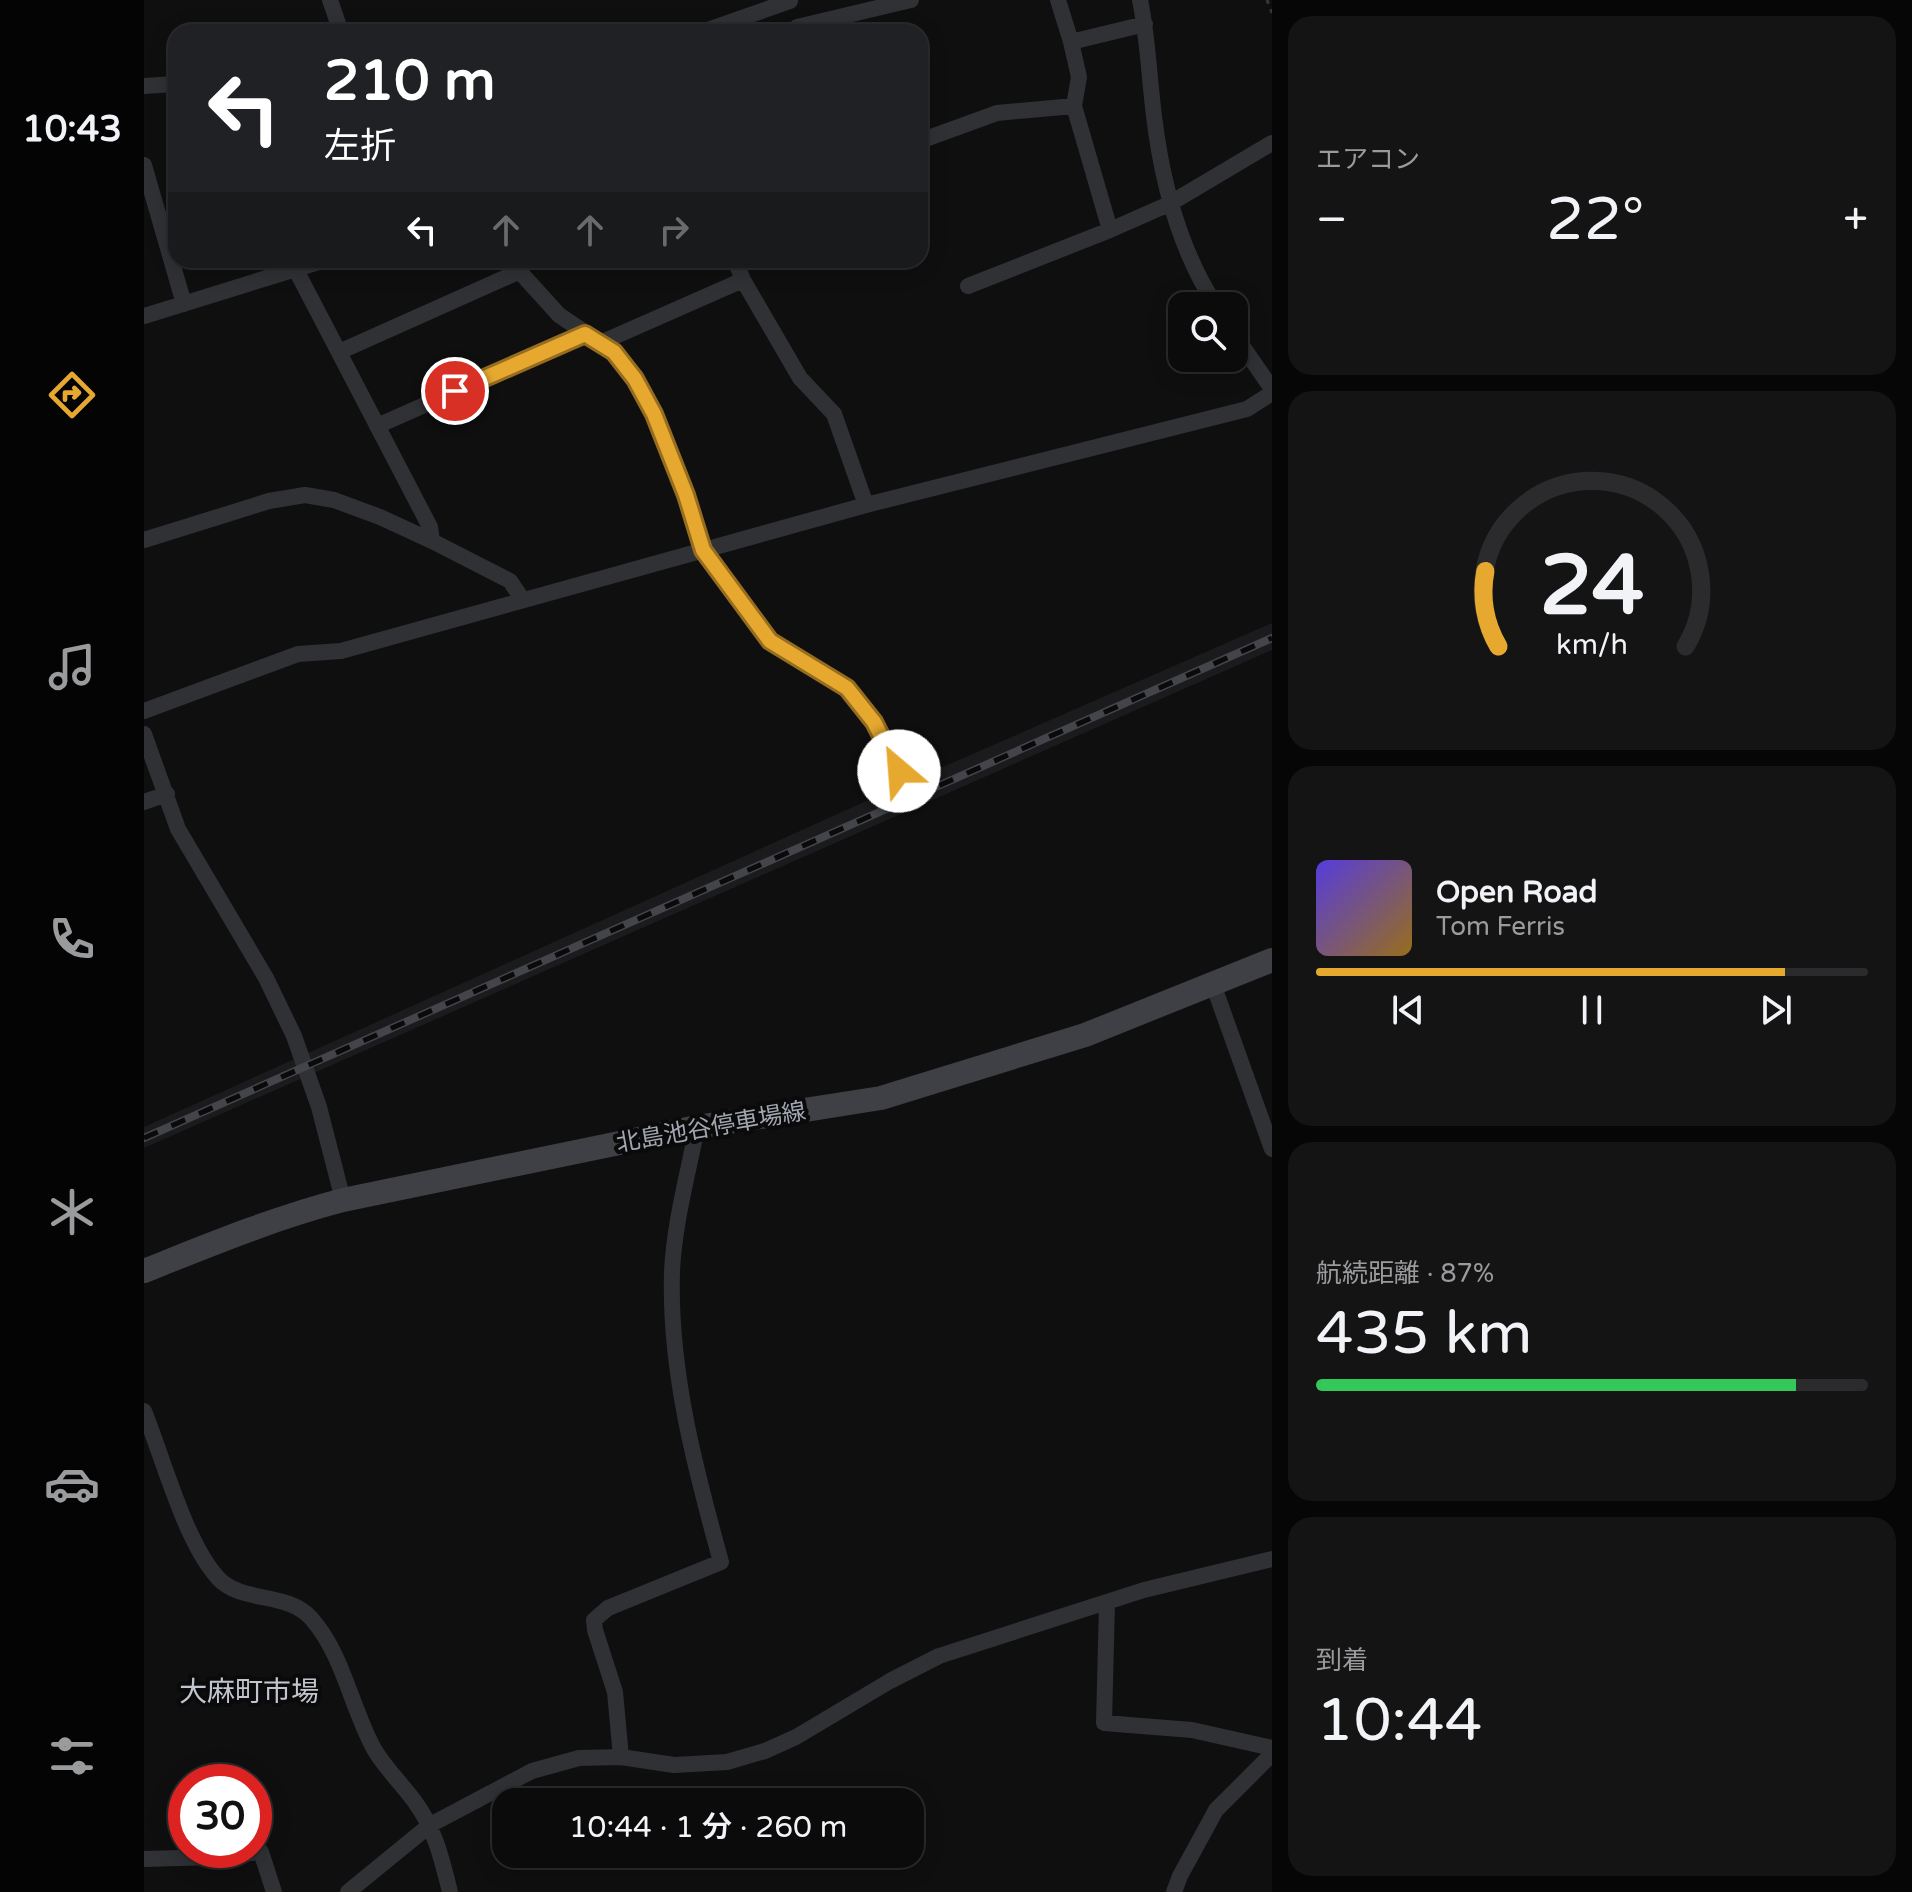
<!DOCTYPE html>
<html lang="ja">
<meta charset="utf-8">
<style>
body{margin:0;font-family:"Varela Round","Noto Sans JP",sans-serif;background:#141415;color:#f1f3f6;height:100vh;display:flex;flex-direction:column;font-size:30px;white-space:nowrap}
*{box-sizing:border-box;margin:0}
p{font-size:26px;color:#9a9b9d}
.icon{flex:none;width:44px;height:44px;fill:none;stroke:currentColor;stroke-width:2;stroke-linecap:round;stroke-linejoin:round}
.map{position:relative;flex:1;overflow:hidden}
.drawer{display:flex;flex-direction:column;gap:16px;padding:16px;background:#060607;width:640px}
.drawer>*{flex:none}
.banner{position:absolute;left:24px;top:24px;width:760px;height:244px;border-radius:24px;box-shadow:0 4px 20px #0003,0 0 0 2px #2b2b2d;background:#202124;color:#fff;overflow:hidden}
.fabs{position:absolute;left:1024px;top:292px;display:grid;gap:16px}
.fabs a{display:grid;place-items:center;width:80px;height:80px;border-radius:16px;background:#0b0b0c;box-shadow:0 4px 20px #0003,0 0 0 2px #2b2b2d;font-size:40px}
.speed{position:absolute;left:24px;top:1764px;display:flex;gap:16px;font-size:40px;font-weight:700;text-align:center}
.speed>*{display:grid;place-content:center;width:104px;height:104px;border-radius:50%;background:#0b0b0c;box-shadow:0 4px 20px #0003,0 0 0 2px #2b2b2d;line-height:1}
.speed .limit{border:12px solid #d22;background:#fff;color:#111}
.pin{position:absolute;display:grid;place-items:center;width:68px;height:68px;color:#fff;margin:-34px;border:4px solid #fff;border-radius:50%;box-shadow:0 2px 8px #0007}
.me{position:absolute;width:88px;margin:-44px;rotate:333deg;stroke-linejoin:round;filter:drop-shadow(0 0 6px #0008)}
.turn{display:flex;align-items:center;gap:28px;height:168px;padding:0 24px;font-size:36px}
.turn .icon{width:104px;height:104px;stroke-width:2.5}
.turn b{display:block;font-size:56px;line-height:68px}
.lanes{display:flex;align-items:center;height:76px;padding:0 24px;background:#0003;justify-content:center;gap:40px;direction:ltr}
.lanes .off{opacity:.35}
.big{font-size:60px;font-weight:600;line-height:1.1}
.drawer .widget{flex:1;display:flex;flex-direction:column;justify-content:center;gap:12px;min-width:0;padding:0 28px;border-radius:24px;background:#141415}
.drawer .dial{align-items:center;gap:0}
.dial svg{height:208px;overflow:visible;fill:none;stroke:#2b2b2d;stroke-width:7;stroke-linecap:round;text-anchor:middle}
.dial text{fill:#f1f3f6;stroke:none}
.song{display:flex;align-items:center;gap:24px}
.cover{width:96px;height:96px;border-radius:12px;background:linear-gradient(135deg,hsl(250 70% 55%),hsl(40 70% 35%))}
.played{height:8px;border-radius:4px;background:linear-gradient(90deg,#e7a830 85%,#2b2b2d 85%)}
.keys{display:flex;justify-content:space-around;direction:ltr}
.heat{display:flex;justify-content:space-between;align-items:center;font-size:44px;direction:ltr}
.charge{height:12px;border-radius:6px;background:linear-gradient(90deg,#34c759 87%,#2b2b2d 0)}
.trip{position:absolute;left:348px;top:1788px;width:432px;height:80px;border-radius:24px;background:#0b0b0c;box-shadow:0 4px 20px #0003,0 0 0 2px #2b2b2d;font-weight:600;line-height:80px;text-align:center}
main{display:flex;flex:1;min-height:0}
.menu{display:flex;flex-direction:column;width:144px;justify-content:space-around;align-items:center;background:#040405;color:#9a9b9d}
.menu .icon{width:56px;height:56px}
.menu .on{color:#e7a830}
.menu b{font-size:36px;color:#f1f3f6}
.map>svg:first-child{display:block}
.built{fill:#1b1b1d}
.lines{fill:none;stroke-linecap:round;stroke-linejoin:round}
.path{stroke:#36383c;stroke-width:3;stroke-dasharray:4 6;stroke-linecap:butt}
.minor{stroke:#303135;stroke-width:16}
.secondary{stroke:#3e4045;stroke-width:24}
.rail-casing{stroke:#43454a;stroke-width:8}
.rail{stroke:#0a0a0b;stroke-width:5;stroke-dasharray:15;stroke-linecap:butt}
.route-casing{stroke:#966d1f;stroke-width:20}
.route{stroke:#e7a830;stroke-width:14}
.labels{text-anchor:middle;stroke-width:8;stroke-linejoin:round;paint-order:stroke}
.street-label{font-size:24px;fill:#a1a6b1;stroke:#0a0a0b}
.quarter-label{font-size:28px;fill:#c1c5cd;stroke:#0a0a0b}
</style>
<main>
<nav class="menu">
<b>10:43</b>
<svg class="icon on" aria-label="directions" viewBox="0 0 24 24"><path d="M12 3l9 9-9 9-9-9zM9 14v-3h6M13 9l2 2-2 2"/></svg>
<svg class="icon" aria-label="music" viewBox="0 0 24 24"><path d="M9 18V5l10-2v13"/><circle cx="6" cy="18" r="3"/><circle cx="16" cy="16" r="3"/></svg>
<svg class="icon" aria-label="phone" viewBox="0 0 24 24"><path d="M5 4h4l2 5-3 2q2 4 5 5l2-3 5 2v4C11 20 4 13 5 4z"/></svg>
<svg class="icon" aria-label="climate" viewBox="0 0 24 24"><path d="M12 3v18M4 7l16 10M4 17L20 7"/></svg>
<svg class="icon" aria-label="car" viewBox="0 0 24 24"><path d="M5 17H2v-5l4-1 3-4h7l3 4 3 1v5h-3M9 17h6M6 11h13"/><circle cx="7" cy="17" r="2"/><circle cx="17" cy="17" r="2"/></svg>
<svg class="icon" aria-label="filters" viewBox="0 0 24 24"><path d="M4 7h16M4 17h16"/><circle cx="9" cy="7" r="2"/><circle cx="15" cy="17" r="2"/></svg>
</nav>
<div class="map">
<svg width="1128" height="1892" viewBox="0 0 1128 1892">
<rect width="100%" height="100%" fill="#0f0f10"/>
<!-- built -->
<path class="built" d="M1128,623V650L0,1148V1127L760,784Z"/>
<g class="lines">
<!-- path -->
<path class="path" d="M1123,0L1128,13"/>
<!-- minor -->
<path class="minor" d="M186,0L197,32
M914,0L927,42L1001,24
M996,0C1004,38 1005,77 1010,116C1018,183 1035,249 1072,306
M653,27L767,0
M558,32L646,1
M927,42L935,77L930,106
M0,86L32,84
M776,141L853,113L930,106L966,230
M0,165L40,304
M365,260L415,315L470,352L491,379L510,414L542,495L559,550L626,641L703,688L730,722L755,771
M152,270L286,527L288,541
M599,280L656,378L690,414L722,505
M824,286L966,230L1025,204L1128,143
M0,316L181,260
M1090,334L1128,389
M456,343L599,280L591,260
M195,352L376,271
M233,426L441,334
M0,540L125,501L161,495L190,500L236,517L288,541L366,581L379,600
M0,711L154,654L197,651L722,505L1103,409L1128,393
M0,734L34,829L122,978L150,1036L175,1107L199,1200
M0,802L23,794
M1069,984L1128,1149
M0,1411C19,1458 41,1542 74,1578C98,1604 143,1591 167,1618C199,1654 207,1707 230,1749C241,1768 258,1784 271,1802C291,1829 298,1860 306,1892
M963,1603L960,1723L1048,1730L1128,1748
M477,1757L471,1692L451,1630L450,1620L464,1608L577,1562C551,1468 525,1370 528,1272C530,1224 544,1174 553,1127
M0,1859L71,1857L117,1852L130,1892
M204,1892L286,1825L388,1771L435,1758L477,1757L530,1765L583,1762L621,1751L652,1737L746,1681L795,1656L1000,1590L1128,1559
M1030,1892L1036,1876L1072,1810L1128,1754"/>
<!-- secondary -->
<path class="secondary" d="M0,1271C65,1245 130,1218 199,1200L553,1127L737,1098L941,1035L1128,960"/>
<!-- rail casing -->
<g class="rail-casing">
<path id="rail" d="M0,1138L1128,638"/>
</g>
<!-- rail -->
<use href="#rail" class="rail"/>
</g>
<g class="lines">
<!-- route casing -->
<g class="route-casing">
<path id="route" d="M311,391L441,334L470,352L491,379L510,414L542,495L559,550L626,641L703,688L730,722L755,771"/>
</g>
<!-- route -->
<use href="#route" class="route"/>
</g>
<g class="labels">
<!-- street labels -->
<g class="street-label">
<text transform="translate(567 1127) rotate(-10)" y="8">北島池谷停車場線</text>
</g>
<!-- quarter labels -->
<g class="quarter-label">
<text x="105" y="1701">大麻町市場</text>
</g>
</g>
</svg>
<div class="fabs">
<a><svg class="icon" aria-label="search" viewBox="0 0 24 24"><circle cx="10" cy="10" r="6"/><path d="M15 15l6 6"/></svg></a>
</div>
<div class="speed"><div class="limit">30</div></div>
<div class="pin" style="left:311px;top:391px;background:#d93025"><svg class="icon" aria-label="arrive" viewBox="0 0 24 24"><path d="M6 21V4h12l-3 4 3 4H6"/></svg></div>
<svg class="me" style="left:755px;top:771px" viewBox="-20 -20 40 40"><circle r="19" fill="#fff"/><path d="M0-13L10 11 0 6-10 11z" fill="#e7a830"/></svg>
<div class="trip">10:44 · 1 分 · 260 m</div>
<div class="banner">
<div class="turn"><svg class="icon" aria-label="left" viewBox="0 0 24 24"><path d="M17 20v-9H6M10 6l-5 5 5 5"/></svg><div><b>210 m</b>左折</div></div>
<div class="lanes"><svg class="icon" aria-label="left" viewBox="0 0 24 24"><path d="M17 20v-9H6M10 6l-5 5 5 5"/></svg><svg class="icon off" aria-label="ahead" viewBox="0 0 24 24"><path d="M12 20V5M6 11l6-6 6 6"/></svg><svg class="icon off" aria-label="ahead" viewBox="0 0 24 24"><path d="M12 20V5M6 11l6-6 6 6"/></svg><svg class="icon off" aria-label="right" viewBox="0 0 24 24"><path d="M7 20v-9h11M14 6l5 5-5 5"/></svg></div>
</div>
</div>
<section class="drawer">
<div class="widget"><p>エアコン</p>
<div class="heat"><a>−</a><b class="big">22°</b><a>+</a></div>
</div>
<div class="widget dial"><svg viewBox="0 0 100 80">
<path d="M14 69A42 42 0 1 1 86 69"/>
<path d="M14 69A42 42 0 0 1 9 40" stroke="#e7a830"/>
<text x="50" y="56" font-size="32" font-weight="700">24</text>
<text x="50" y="72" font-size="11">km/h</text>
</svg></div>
<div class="widget">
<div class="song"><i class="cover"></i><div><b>Open Road</b><p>Tom Ferris</p></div></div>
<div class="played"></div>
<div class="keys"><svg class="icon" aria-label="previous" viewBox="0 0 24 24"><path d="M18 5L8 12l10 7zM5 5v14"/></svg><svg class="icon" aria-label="pause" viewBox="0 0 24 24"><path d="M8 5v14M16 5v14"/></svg><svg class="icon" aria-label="next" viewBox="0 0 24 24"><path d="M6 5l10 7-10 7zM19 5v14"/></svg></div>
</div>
<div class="widget"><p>航続距離 · 87%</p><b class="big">435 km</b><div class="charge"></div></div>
<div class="widget"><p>到着</p><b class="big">10:44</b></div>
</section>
</main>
